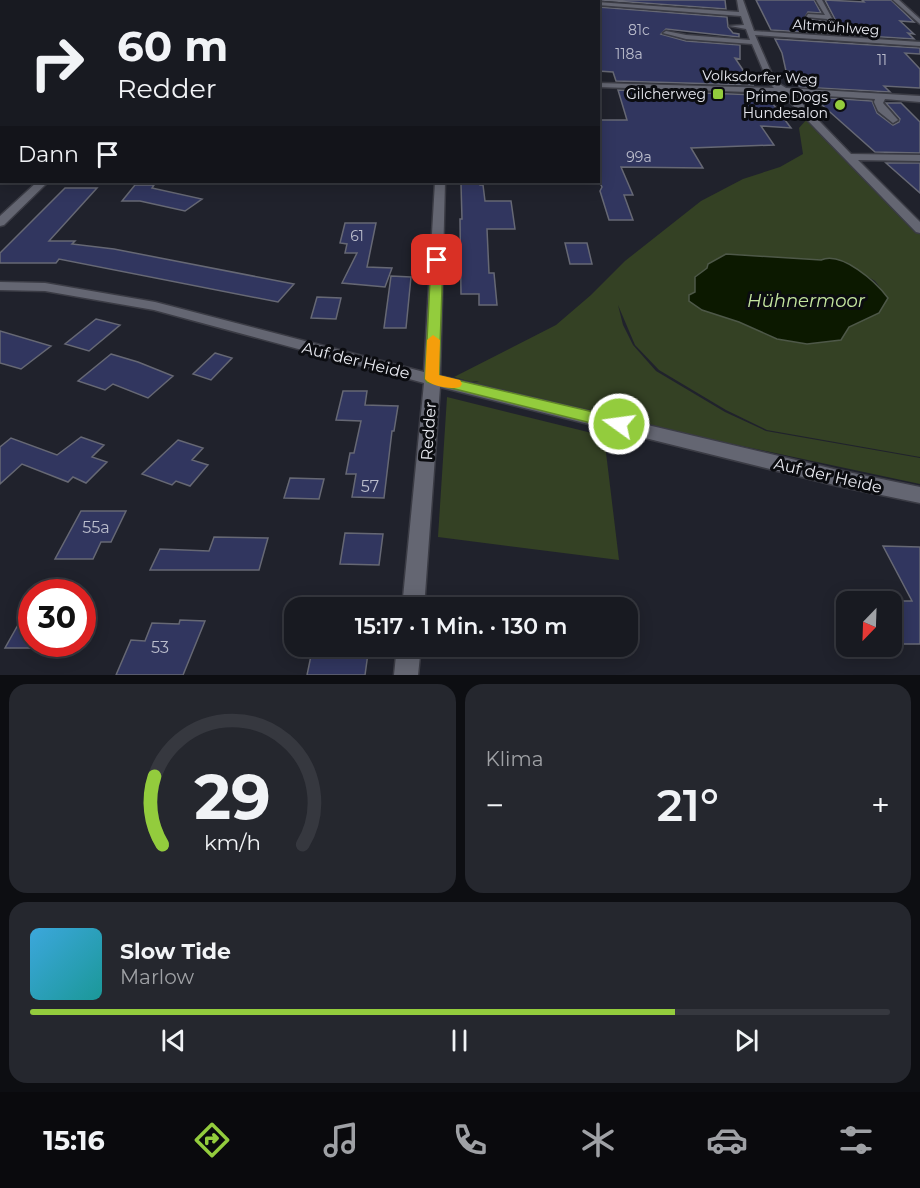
<!DOCTYPE html>
<html lang="de">
<meta charset="utf-8">
<style>
body{margin:0;font-family:Montserrat,sans-serif;background:#25272e;color:#f1f3f6;height:100vh;display:flex;flex-direction:column;font-size:22px;white-space:nowrap}
*{box-sizing:border-box;margin:0}
p{font-size:20px;color:#9fa1a5}
.icon{flex:none;width:33px;height:33px;fill:none;stroke:currentColor;stroke-width:2;stroke-linecap:round;stroke-linejoin:round}
.map{position:relative;height:675px;overflow:hidden}
.side{display:flex;flex-direction:column;gap:9px;padding:9px;background:#0d0e12;flex:1}
.side>*{flex:none}
.banner{position:absolute;left:0px;top:0px;width:600px;height:183px;box-shadow:0 3px 15px #0003,0 0 0 2px #36383f;background:#181a21;color:#f1f3f6;overflow:hidden}
.needle{width:39px;rotate:203deg}
.buttons{position:absolute;left:836px;top:591px;display:grid;gap:12px}
.buttons a{display:grid;place-items:center;width:66px;height:66px;border-radius:12px;background:#181a21;box-shadow:0 3px 15px #0003,0 0 0 2px #36383f;font-size:30px}
.speed{position:absolute;left:18px;top:579px;display:flex;gap:12px;font-size:30px;font-weight:700;text-align:center}
.speed>*{display:grid;place-content:center;width:78px;height:78px;border-radius:50%;background:#181a21;box-shadow:0 3px 15px #0003,0 0 0 2px #36383f;line-height:1}
.speed .limit{border:9px solid #d22;background:#fff;color:#111}
.pin{position:absolute;display:grid;place-items:center;width:51px;height:51px;color:#fff;margin:-26px;border-radius:12px;box-shadow:0 3px 9px #0006}
.me{position:absolute;width:66px;margin:-33px;rotate:284deg;stroke-linejoin:round;filter:drop-shadow(0 0 4px #0008)}
.turn{display:flex;align-items:center;gap:21px;height:126px;padding:0 18px;font-size:27px}
.turn .icon{width:78px;height:78px;stroke-width:2.5}
.turn b{display:block;font-size:42px;line-height:51px}
.then{display:flex;align-items:center;height:57px;padding:0 18px;background:#0003;gap:12px;font-size:22px}
.big{font-size:45px;font-weight:600;line-height:1.1}
.side .card{flex:1;display:flex;flex-direction:column;justify-content:center;gap:9px;min-width:0;padding:0 21px;border-radius:18px;background:#25272e}
.side .dial{align-items:center;gap:0}
.dial svg{height:156px;overflow:visible;fill:none;stroke:#36383f;stroke-width:7;stroke-linecap:round;text-anchor:middle}
.dial text{fill:#f1f3f6;stroke:none}
.song{display:flex;align-items:center;gap:18px}
.cover{width:72px;height:72px;border-radius:9px;background:linear-gradient(135deg,hsl(200 70% 55%),hsl(180 70% 35%))}
.played{height:6px;border-radius:3px;background:linear-gradient(90deg,#93cc3d 75%,#36383f 75%)}
.keys{display:flex;justify-content:space-around;direction:ltr}
.heat{display:flex;justify-content:space-between;align-items:center;font-size:33px;direction:ltr}
.side .tiles{flex:1;display:grid;gap:9px;grid-template-columns:1fr 1fr}
.card:last-child{grid-column:span 2}
.trip{position:absolute;left:284px;top:597px;width:354px;height:60px;border-radius:18px;background:#181a21;box-shadow:0 3px 15px #0003,0 0 0 2px #36383f;font-weight:600;line-height:60px;text-align:center}
.tab-bar{display:flex;height:96px;justify-content:space-around;align-items:center;background:#0a0a0d;color:#9fa1a5}
.tab-bar .icon{width:42px;height:42px}
.tab-bar .on{color:#93cc3d}
.tab-bar b{font-size:27px;color:#f1f3f6}
.map>svg:first-child{display:block}
.green{fill:#344124;fill-rule:evenodd}
.water{fill:#0c1900;stroke:#4e5848;stroke-width:1.5}
.building{fill:#31365f;stroke:#666874;stroke-width:1.5}
.lines{fill:none;stroke-linecap:round;stroke-linejoin:round}
.minor-casing{stroke:#3b3c45;stroke-width:3}
.minor{fill:#646672;fill-rule:evenodd}
.route{fill:#93cc3d;stroke:#608528;stroke-width:1.5}
.slow{fill:#f59e0b}
.poi-dot{fill:#93cc3d;stroke:#0b0c10;stroke-width:2}
.labels{text-anchor:middle;stroke-width:6;stroke-linejoin:round;paint-order:stroke}
.far-street-label{font-size:14px;fill:#e9eaf1;stroke:#0b0c10}
.number-label{font-size:14px;fill:#bbbdcc}
.far-poi-label{font-size:14px;fill:#e9eaf1;stroke:#0b0c10;text-anchor:end}
.street-label{font-size:16px;fill:#e9eaf1;stroke:#0b0c10}
.near-number-label{font-size:16px;fill:#bbbdcc}
.water-label{font-size:18px;font-style:italic;fill:#c5e7a0;stroke:#0b0c10}
</style>
<div class="map">
<svg width="920" height="675" viewBox="0 0 920 675">
<rect width="100%" height="100%" fill="#20222c"/>
<!-- green -->
<path class="green" d="M807,119L920,234V457L767,430L726,410L659,370L635,345L618,305L623,325L633,345L656,371L725,412L766,431L920,458V484L723,442L473,383L479,381L471,382L454,377L556,325L591,295L625,261L701,201L743,179L780,167L803,154L799,128ZM726,254L747,257L842,261L875,281L888,298L879,313L849,327L841,339L807,344L777,339L739,322L702,310L689,295L695,292V277Z
M447,397L604,436L619,560L438,537Z"/>
<!-- water -->
<path class="water" d="M726,254L821,260C842,251 876,282 888,298L879,313L849,327L841,340L807,344L777,339L739,322L702,310L689,301V295L695,292V277L707,268L708,264Z"/>
<!-- building -->
<path class="building" d="M602,0H725L726,9Z
M756,0H814L821,13L808,12L804,19L826,21L831,26H836L837,23L825,0L864,2L862,0H891L914,22L900,21L914,34L908,33L914,39L771,30Z
M598,7L727,17L728,27L733,33L739,34V37L666,29L661,34L686,41L740,45V59L735,58L753,85L616,81L613,72L598,71Z
M775,39L920,48V54L905,53L920,69V88L884,86L890,92L800,87L794,81L789,71H786L782,53Z
M618,90L759,95L763,100H770L791,128L761,126L774,145L691,148L703,168L621,167L633,195H624L633,220H609L600,191L602,187L598,179V120H627Z
M813,97L872,101L877,113L893,125L899,122L900,119L886,103H901L920,122V153L875,152Z
M886,163H920V193L895,171Z
M463,182H480V185H483L485,201H511L515,229H487L489,273H494L497,305H479V294H461L460,219H462L461,184Z
M135,185H154L152,188L202,199L185,211L140,201H122Z
M65,188H97L49,241H75L72,244L114,249L294,284L278,302L59,259L56,263H0V253Z
M345,223H376L367,267L392,268L385,287L342,283L357,253H345L347,244L340,243Z
M565,243H587L592,264H570Z
M391,276L411,277L406,328H384Z
M317,297L341,298L336,319L311,318Z
M96,319L120,325L89,351L65,344Z
M0,331L51,346L21,369L0,363Z
M215,353L232,358L211,380L193,374Z
M111,354L138,362L173,376L148,398L113,384L105,390L78,381Z
M343,391H367L365,405L398,406L394,431H392L384,498L352,497L356,474H346L350,453H354L361,421L336,420Z
M81,437L104,445L92,457L107,462L86,483L73,477L68,482L22,464L0,484V447L11,438L57,455Z
M178,440L203,448L192,460L208,465L190,486L176,481L172,485L142,474Z
M290,478L324,479L319,499L284,498Z
M81,511H126L111,542H101L93,559H55Z
M345,533L383,534L379,565L340,564Z
M214,537L268,538L259,570H150L160,549L209,551Z
M883,546L920,547V644H891V601H912Z
M32,600V648H5Z
M180,620L205,621L183,675H116L131,640L145,641L152,623L179,624Z
M313,646H369L365,675H307Z"/>
<g class="lines">
<!-- minor casing -->
<g class="minor-casing">
<path id="minor" d="M14,0H21L12,2Z
M212,0H218L211,2Z
M498,0H504V2H498Z
M561,0L586,2H563Z
M737,0H743L754,31L920,42V46L755,35L775,81L786,88L920,96V102L885,99L883,103L898,120L893,123L878,111L874,102L875,99L793,94L851,154L920,155V161L858,160L920,222V233L916,232L781,93L598,87V83L774,88L768,82L752,44L686,39L663,33L666,31L686,35L750,40L746,29L730,26L744,25L741,16L598,5L597,2L739,12Z
M816,0H822L835,24H831L827,19L806,17L808,14L825,15Z
M893,0H899L920,19V24Z
M2,7V11L0,12V8Z
M0,74H2V78H0Z
M37,182H48L4,225L0,226V216Z
M435,182H445L440,376L838,470L920,487V503L838,486L440,387L424,608H402L424,383L154,310L45,291L0,290V282L45,283L155,302L424,372Z
M397,646H421L418,675H394Z"/>
</g>
<!-- minor -->
<use href="#minor" class="minor"/>
</g>
<!-- route -->
<path class="route" d="M437,256L443,260L439,376L619,418L624,420L626,424L624,428L619,430L427,382L425,379L431,260Z"/>
<!-- slow -->
<path class="slow" d="M433,335L440,340L439,375L460,380L462,384L460,387C450,390 431,386 425,379L427,340Z"/>
<!-- markers -->
<g class="poi-dot">
<rect x="712" y="88" width="12" height="12" rx="3"/>
<circle cx="840" cy="105" r="6"/>
</g>
<g class="labels">
<!-- far-street labels -->
<g class="far-street-label">
<text transform="translate(836 27) rotate(4)" y="5">Altmühlweg</text>
<text transform="translate(760 77) rotate(2)" y="5">Volksdorfer Weg</text>
</g>
<!-- number labels -->
<g class="number-label">
<text x="639" y="35">81c</text>
<text x="629" y="59">118a</text>
<text x="882" y="65">11</text>
<text x="639" y="162">99a</text>
<text x="357" y="241">61</text>
</g>
<!-- far-poi labels -->
<g class="far-poi-label">
<text x="706" y="99">Gilcherweg</text>
<text x="828" y="102">Prime Dogs<tspan x="828" dy="16">Hundesalon</tspan></text>
</g>
<!-- street labels -->
<g class="street-label">
<text transform="translate(356 360) rotate(14)" y="6">Auf der Heide</text>
<text transform="translate(428 431) rotate(-86)" y="6">Redder</text>
<text transform="translate(828 475) rotate(13)" y="6">Auf der Heide</text>
</g>
<!-- near-number labels -->
<g class="near-number-label">
<text x="370" y="492">57</text>
<text x="96" y="533">55a</text>
<text x="160" y="653">53</text>
</g>
<!-- water labels -->
<g class="water-label">
<text x="806" y="307">Hühnermoor</text>
</g>
</g>
</svg>
<div class="buttons">
<a><svg class="needle" viewBox="-14 -14 28 28"><path d="M0-13l5 13h-10z" fill="#e53935"/><path d="M0 13l5-13h-10z" fill="#9fa1a5"/></svg></a>
</div>
<div class="speed"><div class="limit">30</div></div>
<div class="pin" style="left:437px;top:260px;background:#d93025"><svg class="icon" aria-label="arrive" viewBox="0 0 24 24"><path d="M6 21V4h12l-3 4 3 4H6"/></svg></div>
<svg class="me" style="left:619px;top:424px" viewBox="-20 -20 40 40"><circle r="17" fill="#93cc3d" stroke="#fff" stroke-width="3"/><path d="M0-11L8 9 0 5-8 9z" fill="#fff"/></svg>
<div class="trip">15:17 · 1 Min. · 130 m</div>
<div class="banner">
<div class="turn"><svg class="icon" aria-label="right" viewBox="0 0 24 24"><path d="M7 20v-9h11M14 6l5 5-5 5"/></svg><div><b>60 m</b>Redder</div></div>
<div class="then">Dann<svg class="icon" aria-label="arrive" viewBox="0 0 24 24"><path d="M6 21V4h12l-3 4 3 4H6"/></svg></div>
</div>
</div>
<section class="side">
<div class="tiles">
<div class="card dial"><svg viewBox="0 0 100 80">
<path d="M14 69A42 42 0 1 1 86 69"/>
<path d="M14 69A42 42 0 0 1 10 34" stroke="#93cc3d"/>
<text x="50" y="56" font-size="32" font-weight="700">29</text>
<text x="50" y="72" font-size="11">km/h</text>
</svg></div>
<div class="card"><p>Klima</p>
<div class="heat"><a>−</a><b class="big">21°</b><a>+</a></div>
</div>
<div class="card">
<div class="song"><i class="cover"></i><div><b>Slow Tide</b><p>Marlow</p></div></div>
<div class="played"></div>
<div class="keys"><svg class="icon" aria-label="previous" viewBox="0 0 24 24"><path d="M18 5L8 12l10 7zM5 5v14"/></svg><svg class="icon" aria-label="pause" viewBox="0 0 24 24"><path d="M8 5v14M16 5v14"/></svg><svg class="icon" aria-label="next" viewBox="0 0 24 24"><path d="M6 5l10 7-10 7zM19 5v14"/></svg></div>
</div>
</div>
</section>
<nav class="tab-bar">
<b>15:16</b>
<svg class="icon on" aria-label="directions" viewBox="0 0 24 24"><path d="M12 3l9 9-9 9-9-9zM9 14v-3h6M13 9l2 2-2 2"/></svg>
<svg class="icon" aria-label="music" viewBox="0 0 24 24"><path d="M9 18V5l10-2v13"/><circle cx="6" cy="18" r="3"/><circle cx="16" cy="16" r="3"/></svg>
<svg class="icon" aria-label="phone" viewBox="0 0 24 24"><path d="M5 4h4l2 5-3 2q2 4 5 5l2-3 5 2v4C11 20 4 13 5 4z"/></svg>
<svg class="icon" aria-label="climate" viewBox="0 0 24 24"><path d="M12 3v18M4 7l16 10M4 17L20 7"/></svg>
<svg class="icon" aria-label="car" viewBox="0 0 24 24"><path d="M5 17H2v-5l4-1 3-4h7l3 4 3 1v5h-3M9 17h6M6 11h13"/><circle cx="7" cy="17" r="2"/><circle cx="17" cy="17" r="2"/></svg>
<svg class="icon" aria-label="filters" viewBox="0 0 24 24"><path d="M4 7h16M4 17h16"/><circle cx="9" cy="7" r="2"/><circle cx="15" cy="17" r="2"/></svg>
</nav>
